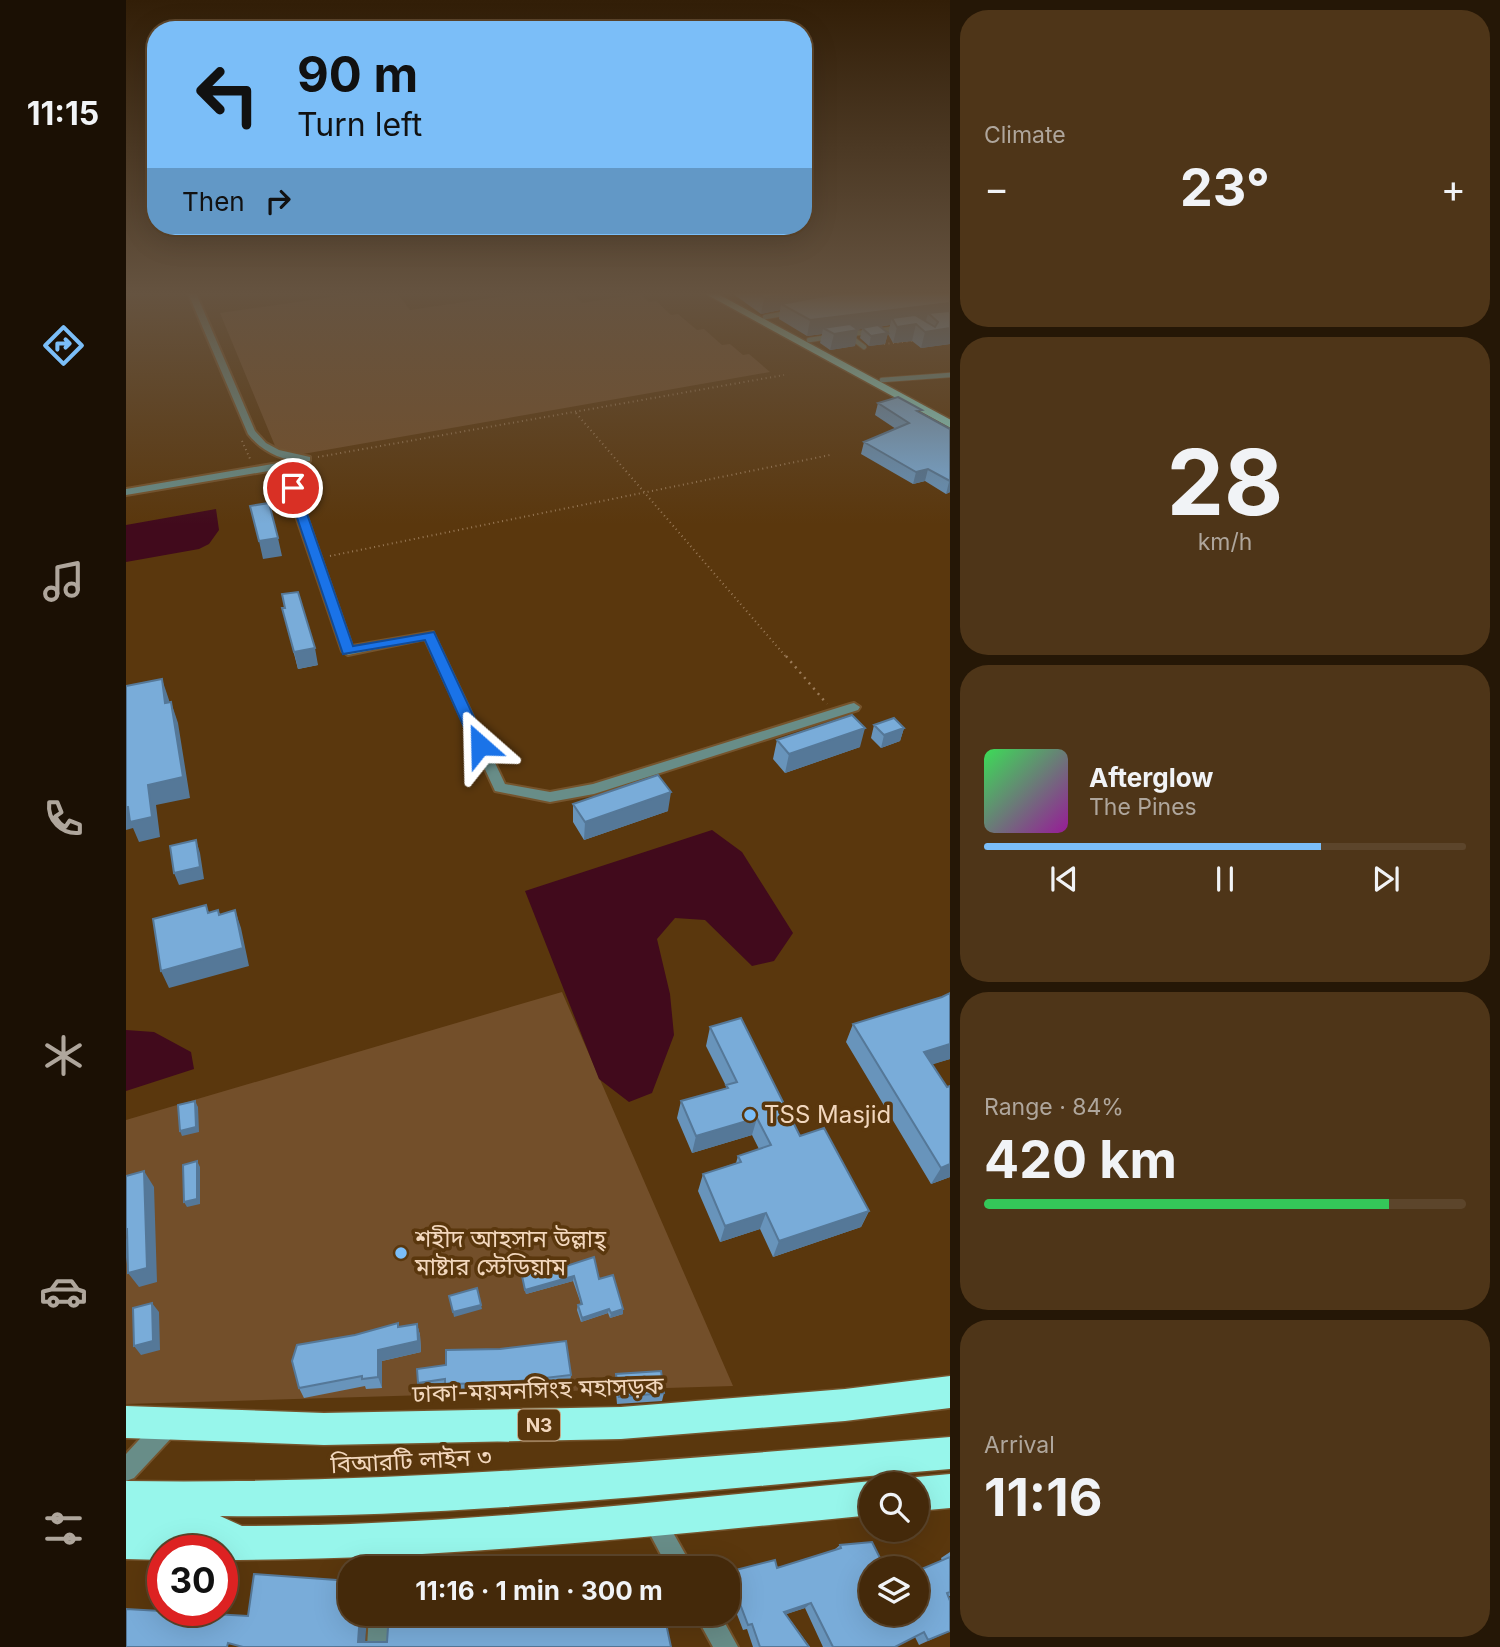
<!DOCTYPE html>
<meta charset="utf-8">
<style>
body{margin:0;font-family:Inter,"Noto Sans Bengali",sans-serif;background:#4e3518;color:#f1f3f6;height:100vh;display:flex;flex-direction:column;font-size:26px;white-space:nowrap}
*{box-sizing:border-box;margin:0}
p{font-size:23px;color:#afa69c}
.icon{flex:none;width:38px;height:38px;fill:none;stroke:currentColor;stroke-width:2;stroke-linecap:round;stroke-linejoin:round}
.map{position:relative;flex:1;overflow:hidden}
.sheet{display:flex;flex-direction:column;gap:10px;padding:10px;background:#251706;width:550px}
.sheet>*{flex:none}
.top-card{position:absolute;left:21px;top:21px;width:665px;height:214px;border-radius:28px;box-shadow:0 7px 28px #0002,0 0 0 2px #5c452b;background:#7bbef8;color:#111;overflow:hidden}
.tools{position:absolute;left:733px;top:1472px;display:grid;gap:14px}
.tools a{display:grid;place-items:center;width:70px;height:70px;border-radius:50%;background:#44290a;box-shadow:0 7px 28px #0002,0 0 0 2px #5c452b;font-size:35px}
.speed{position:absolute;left:21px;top:1535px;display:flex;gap:14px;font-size:35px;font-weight:700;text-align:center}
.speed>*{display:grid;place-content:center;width:91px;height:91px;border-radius:50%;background:#44290a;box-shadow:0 7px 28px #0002,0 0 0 2px #5c452b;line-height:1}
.speed .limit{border:10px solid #d22;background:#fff;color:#111}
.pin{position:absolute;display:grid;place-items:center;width:60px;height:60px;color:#fff;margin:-30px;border:4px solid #fff;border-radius:50%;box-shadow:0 2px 7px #0007}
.me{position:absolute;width:77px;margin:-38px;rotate:335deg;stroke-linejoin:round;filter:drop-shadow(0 0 5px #0008)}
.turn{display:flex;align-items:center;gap:24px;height:147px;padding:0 35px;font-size:32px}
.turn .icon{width:91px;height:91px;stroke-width:2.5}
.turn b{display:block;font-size:49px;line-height:60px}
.then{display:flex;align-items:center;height:66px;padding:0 35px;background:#0003;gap:14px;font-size:26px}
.big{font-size:52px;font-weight:700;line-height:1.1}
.sheet .widget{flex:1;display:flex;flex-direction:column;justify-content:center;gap:10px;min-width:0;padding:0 24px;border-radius:28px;background:#4e3518}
.sheet .dial{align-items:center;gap:0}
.dial b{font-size:91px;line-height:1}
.song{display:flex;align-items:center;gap:21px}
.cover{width:84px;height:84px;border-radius:10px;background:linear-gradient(135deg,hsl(130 70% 55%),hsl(300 70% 35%))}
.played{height:7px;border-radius:4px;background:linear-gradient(90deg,#7bbef8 70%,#5c452b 70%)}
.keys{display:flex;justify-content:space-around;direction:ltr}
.heat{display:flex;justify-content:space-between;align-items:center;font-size:38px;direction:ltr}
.charge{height:10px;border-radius:5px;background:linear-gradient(90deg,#34c759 84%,#5c452b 0)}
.trip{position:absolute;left:212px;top:1556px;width:402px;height:70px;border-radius:28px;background:#44290a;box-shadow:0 7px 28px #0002,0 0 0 2px #5c452b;font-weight:700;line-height:70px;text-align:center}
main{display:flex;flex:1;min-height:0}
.menu{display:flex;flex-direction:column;width:126px;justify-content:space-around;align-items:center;background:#1b1004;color:#afa69c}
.menu .icon{width:49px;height:49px}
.menu .selected{color:#7bbef8}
.menu b{font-size:32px;color:#f1f3f6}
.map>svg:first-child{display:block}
.green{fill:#734f2a}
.water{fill:#410a1c}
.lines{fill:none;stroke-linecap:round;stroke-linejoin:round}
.lane-casing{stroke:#75542d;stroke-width:6}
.street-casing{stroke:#75542d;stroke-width:4}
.primary-casing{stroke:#75542d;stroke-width:3}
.highway-casing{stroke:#75542d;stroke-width:3}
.path-far1{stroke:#9b7b58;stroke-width:2;stroke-dasharray:1 3.5;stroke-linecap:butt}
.path{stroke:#9b7b58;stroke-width:2.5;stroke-dasharray:2 5;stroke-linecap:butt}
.lane{stroke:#688d88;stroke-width:4.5}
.street{fill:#688d88;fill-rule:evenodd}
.primary{fill:#8ad8cf;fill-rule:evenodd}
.highway{fill:#97f6eb;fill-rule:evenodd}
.wall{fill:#6894bb}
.shaded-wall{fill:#557898}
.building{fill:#79acd9;stroke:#557898;stroke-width:2}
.route{fill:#1a73e8;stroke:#114b97;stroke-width:2}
.poi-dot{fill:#7bbef8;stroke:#5a370d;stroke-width:2.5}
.labels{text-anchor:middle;stroke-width:7;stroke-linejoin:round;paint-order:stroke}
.shield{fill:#5a370d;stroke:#c4a788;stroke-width:2}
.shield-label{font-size:19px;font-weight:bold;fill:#f2d7bd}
.near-poi-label{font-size:24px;fill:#f2d7bd;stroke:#5a370d;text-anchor:start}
.near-street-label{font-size:24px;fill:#f2d7bd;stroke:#5a370d}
</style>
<main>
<nav class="menu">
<b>11:15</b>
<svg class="icon selected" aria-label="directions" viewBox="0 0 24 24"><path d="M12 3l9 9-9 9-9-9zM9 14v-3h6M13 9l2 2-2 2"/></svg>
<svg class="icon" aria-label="music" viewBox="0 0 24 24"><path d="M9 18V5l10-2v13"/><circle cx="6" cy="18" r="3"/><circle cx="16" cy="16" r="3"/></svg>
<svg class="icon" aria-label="phone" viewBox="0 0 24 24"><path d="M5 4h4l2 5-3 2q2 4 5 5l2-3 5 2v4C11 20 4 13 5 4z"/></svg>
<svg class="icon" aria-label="climate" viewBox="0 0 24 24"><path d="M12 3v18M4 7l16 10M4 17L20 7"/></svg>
<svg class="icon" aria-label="car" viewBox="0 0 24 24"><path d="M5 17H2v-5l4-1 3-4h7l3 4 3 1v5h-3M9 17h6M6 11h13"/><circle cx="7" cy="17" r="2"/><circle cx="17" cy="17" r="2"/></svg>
<svg class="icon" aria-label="filters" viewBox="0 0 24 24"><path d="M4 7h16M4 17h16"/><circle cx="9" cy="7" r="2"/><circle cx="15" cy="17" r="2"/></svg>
</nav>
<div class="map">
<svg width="825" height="1647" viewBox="0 0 825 1647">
<rect width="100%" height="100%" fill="#5a370d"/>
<!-- green -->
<path class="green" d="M234,293H271L284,310L400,293H446L456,303L514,294L523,302L530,301L545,315L552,314L571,330L578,329L596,345L604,344L617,355L623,354L644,372L154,458L94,313Z
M436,992L607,1386L0,1404V1120Z"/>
<!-- water -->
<path class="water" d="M90,509L93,530L83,544L73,549L0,562V525Z
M586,830L616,852L667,933L648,961L626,966L579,920L549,918L531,939L544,994L548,1035L526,1093L503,1102L473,1079L399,891Z
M0,1030L28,1032L65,1052L68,1069L0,1091Z"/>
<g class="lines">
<!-- lane casing -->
<g class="lane-casing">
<path id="lane" d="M639,317L662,313
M725,334L772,328
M722,335L738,347
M683,340L703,337
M756,380L825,375"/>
</g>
<!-- street casing -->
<g class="street-casing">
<path id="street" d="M62,293H70L129,431L140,443L153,450L184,457V461C160,463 137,453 122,434Z
M158,462L163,465L226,646L307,632L379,784L424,792L467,784L724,704L728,703L734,707L732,710L468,794L424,802L369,791L299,639L222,655L216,651L154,469L0,495V489Z
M42,1414L50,1417L53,1425L50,1433L8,1478L0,1481V1454L34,1417Z
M528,1510L536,1513L567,1568H542L517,1521L520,1513Z
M261,1529L269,1532L272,1540L271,1568H247L250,1540L253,1532Z
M243,1614H267L265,1647H241Z
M569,1614H594L612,1647H587Z"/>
</g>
<!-- primary casing -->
<g class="primary-casing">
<path id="primary" d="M578,293H590L825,420V428Z"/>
</g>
<!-- highway casing -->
<g class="highway-casing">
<path id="highway" d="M825,1376V1408L719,1421L495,1439L198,1445L0,1438V1406L198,1413L495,1407L719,1389Z
M825,1437V1469C582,1489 338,1519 94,1516L116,1526C327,1526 536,1501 746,1481L753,1484H746V1515C529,1536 314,1560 96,1560V1550H37V1560L0,1559V1481C276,1485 550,1459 825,1437Z
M825,1474V1508L791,1511V1484L779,1482L791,1477Z"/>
</g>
<!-- path-far1 -->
<path class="path-far1" d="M758,344L786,341
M450,413L661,658
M116,441L125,461
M192,457L658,375
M204,556L704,455"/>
<!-- path -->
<path class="path" d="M660,656L701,704"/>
<!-- lane -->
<use href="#lane" class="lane"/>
<!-- street -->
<use href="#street" class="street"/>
<!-- primary -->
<use href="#primary" class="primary"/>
<!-- highway -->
<use href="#highway" class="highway"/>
</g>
<!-- wall -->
<path class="wall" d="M606,293H824V344L795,348L786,341L767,343L762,334L764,325L753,327L762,333L759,344L743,346L734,338L736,329L731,330L729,346L704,350L694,343L696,334L681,336L653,319L654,310L635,314Z
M752,403L795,413L824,429V492L820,494L799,481L787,484L735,454L738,442L770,429L749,415Z
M156,608H159L192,665L172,669Z
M748,725L778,728L774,741L755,748L745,738Z
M651,740L734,747L659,773L647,759Z
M447,804L542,811L458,840L447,822Z
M824,993V1059L806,1064L824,1177L805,1184L720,1042L727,1024L816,997Z
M584,1027L674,1136L743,1211L735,1227L647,1257L634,1229L594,1242L572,1191L577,1174L610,1163L612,1156L633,1149L626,1135L566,1153L551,1118L555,1101L600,1088V1086L580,1046Z
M425,1271L473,1279L497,1314L484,1318L482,1313L455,1322L451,1310L452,1305L455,1304L447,1281L400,1294L396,1276Z
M291,1324L294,1335L295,1352L256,1361V1388L240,1389L239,1386L178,1398L173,1388L273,1327Z
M291,1369L445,1375L444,1383L377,1390L321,1392L320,1387L294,1391L292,1383Z
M490,1374L538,1393L536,1401L491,1404L489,1382Z
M714,1545L746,1614L816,1561L815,1558L824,1552V1596H822L824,1631L793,1645L789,1637L769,1647H697L679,1608L660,1614L684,1647H627L621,1629L617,1630L602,1591V1572L651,1568L708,1550Z"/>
<!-- shaded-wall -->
<path class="shaded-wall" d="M666,293H751L655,304L654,310L635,314L638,298Z
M824,303V318L802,313L800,321L770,325L766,318L764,325L738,329L736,328V329L705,333L697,328L696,334L681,336L684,320Z
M790,324L786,341L767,343L771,327Z
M824,328V344L795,348L799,332Z
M732,330L729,346L704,350L708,334Z
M762,333L759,344L743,346L745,336Z
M802,469L799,481L787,484L790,472Z
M824,481V492L820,494L823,482Z
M152,538L156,556L137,559L133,541Z
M189,648L192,665L172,669L168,652Z
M36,679L43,700L46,724L39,703Z
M45,702L52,723L64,798L30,805L34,837L13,842L7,828L0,830V807L22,785Z
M739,728L734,747L659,773L663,754Z
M778,728L774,741L755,748L758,735Z
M545,792L542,811L458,840L459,822Z
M70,840L74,853L78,879L53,885L48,873Z
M109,910L115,928L123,966L43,988L35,971Z
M824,1044V1059L789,1070L798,1052Z
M69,1101L72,1107L73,1132L56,1136L54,1131Z
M631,1118L626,1135L566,1153L570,1136Z
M71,1161L74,1167V1204L61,1207L58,1202Z
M824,1164V1177L805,1184L815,1168Z
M18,1171L28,1187L31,1282L13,1287L2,1273Z
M743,1211L735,1227L647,1257L653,1241Z
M640,1213L634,1229L594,1242L599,1226Z
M0,1238L3,1243L0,1264Z
M448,1276L447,1281L400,1294L399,1290Z
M26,1303L33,1312L34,1350L15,1355L8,1346Z
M355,1305L356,1309L328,1317L327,1312Z
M483,1309L482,1313L455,1322L456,1318Z
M497,1309V1314L484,1318L485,1313Z
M291,1324L294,1335L295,1352L256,1361V1388L252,1377V1350Z
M685,1603L679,1608L652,1617L658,1612Z
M234,1614H241L239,1647L232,1642Z"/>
<!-- building -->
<path class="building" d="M631,293H666L638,298Z
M715,293H824V303L684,320L655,304Z
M824,311V328L799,332L790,324L771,327L766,318L789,315L809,327L812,322L802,313Z
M724,324L732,330L708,334L697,328Z
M752,325L762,333L745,336L736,328Z
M772,397L796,410L791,411L824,429V481L802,469L790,472L738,442L783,423L752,403Z
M143,503L152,538L133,541L124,506Z
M172,592L189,648L168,652L156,608H159L156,594Z
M36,679L39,703L45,702L57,777L22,785L26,817L4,822L2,807H0V686Z
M726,715L739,728L663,754L651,740Z
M768,718L778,728L758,735L748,725Z
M532,775L545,792L459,822L447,804Z
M70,840L74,867L48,873L44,846Z
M80,905L82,913L92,910L93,915L109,910L117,948L35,971L27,919Z
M824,993V1044L798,1052L821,1087L824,1086V1164L815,1168L727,1024L816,997Z
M615,1018L674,1136L698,1128L743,1211L653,1241L640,1213L599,1226L577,1174L615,1162L612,1156L645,1145L631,1118L570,1136L555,1101L602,1088L600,1085L611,1082L584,1027Z
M69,1101L70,1127L54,1131L52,1105Z
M71,1161V1199L58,1202L57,1165Z
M18,1171L21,1268L2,1273L1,1229H0V1176Z
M468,1257L473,1279L487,1275L497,1309L485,1313L483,1309L456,1318L452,1305L456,1304L448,1276L399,1290L396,1276L424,1266L425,1271Z
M351,1288L355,1305L327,1312L323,1296Z
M26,1303L27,1341L8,1346L7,1308Z
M272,1323V1327L291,1324L292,1341L252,1350V1377L236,1379V1376L173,1388L166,1361L171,1345L229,1335Z
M440,1341L445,1375L376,1383L319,1384V1379L292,1383L291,1369L320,1365V1350L374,1349Z
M535,1371L538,1393L493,1397L490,1374Z
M746,1542L759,1568H746V1614H791V1571L824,1557V1592L821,1593L824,1601V1631L802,1640L798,1632L769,1647H707L685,1603L658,1612L683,1647H634L626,1624L622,1625L602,1572L649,1560L651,1568L715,1548L714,1545Z
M128,1574L224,1581V1614H234L232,1642H261L263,1614H312V1617L327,1614H379V1615L389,1614H538L545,1647H117L102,1643L101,1647H0V1609L122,1616Z"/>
<!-- sky -->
<linearGradient id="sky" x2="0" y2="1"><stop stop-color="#321e07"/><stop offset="0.56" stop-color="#655340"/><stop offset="1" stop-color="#655340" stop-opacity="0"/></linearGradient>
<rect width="825" height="524" fill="url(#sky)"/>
<!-- route -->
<path class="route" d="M163,486L172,488L227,646L308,632L361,745L359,748L354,750L346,745L299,640L217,654L161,488Z"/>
<!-- markers -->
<g class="poi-dot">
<circle cx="624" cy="1115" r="7"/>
<circle cx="275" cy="1253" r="7"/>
</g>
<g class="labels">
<!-- shield labels -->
<rect class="shield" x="392" y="1409.5" width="42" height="31" rx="5"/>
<g class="shield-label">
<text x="413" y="1432">N3</text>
</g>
<!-- near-poi labels -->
<g class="near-poi-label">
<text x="638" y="1123">TSS Masjid</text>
<text x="289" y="1247">শহীদ আহসান উল্লাহ্‌<tspan x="289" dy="28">মাষ্টার স্টেডিয়াম</tspan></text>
</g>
<!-- near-street labels -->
<g class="near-street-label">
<text transform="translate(412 1390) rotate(-2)" y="8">ঢাকা-ময়মনসিংহ মহাসড়ক</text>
<text transform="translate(285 1461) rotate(-3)" y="8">বিআরটি লাইন ৩</text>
</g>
</g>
</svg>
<div class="tools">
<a><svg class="icon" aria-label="search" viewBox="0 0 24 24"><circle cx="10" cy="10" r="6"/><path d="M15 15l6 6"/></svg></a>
<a><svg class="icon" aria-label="layers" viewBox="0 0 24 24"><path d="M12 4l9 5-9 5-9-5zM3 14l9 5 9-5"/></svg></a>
</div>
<div class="speed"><div class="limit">30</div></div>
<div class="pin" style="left:167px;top:488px;background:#d93025"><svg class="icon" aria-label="arrive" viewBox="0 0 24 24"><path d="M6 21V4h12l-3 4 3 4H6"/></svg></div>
<svg class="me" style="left:354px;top:745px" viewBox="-20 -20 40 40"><path d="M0-17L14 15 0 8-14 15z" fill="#1a73e8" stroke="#fff" stroke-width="4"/></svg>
<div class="trip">11:16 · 1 min · 300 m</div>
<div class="top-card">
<div class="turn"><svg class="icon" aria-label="left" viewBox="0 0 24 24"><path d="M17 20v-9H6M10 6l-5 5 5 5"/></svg><div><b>90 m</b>Turn left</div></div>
<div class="then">Then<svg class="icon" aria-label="right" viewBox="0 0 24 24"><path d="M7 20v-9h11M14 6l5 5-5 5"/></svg></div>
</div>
</div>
<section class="sheet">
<div class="widget"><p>Climate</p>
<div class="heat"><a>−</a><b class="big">23°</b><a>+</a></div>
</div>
<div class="widget dial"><b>28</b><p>km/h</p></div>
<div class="widget">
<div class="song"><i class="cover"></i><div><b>Afterglow</b><p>The Pines</p></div></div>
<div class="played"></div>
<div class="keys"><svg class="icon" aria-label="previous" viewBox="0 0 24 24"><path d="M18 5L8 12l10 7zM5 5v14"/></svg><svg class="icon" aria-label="pause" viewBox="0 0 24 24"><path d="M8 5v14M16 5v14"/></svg><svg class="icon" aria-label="next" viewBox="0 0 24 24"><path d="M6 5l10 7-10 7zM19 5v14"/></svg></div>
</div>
<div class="widget"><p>Range · 84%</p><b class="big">420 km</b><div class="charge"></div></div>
<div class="widget"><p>Arrival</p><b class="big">11:16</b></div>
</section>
</main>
